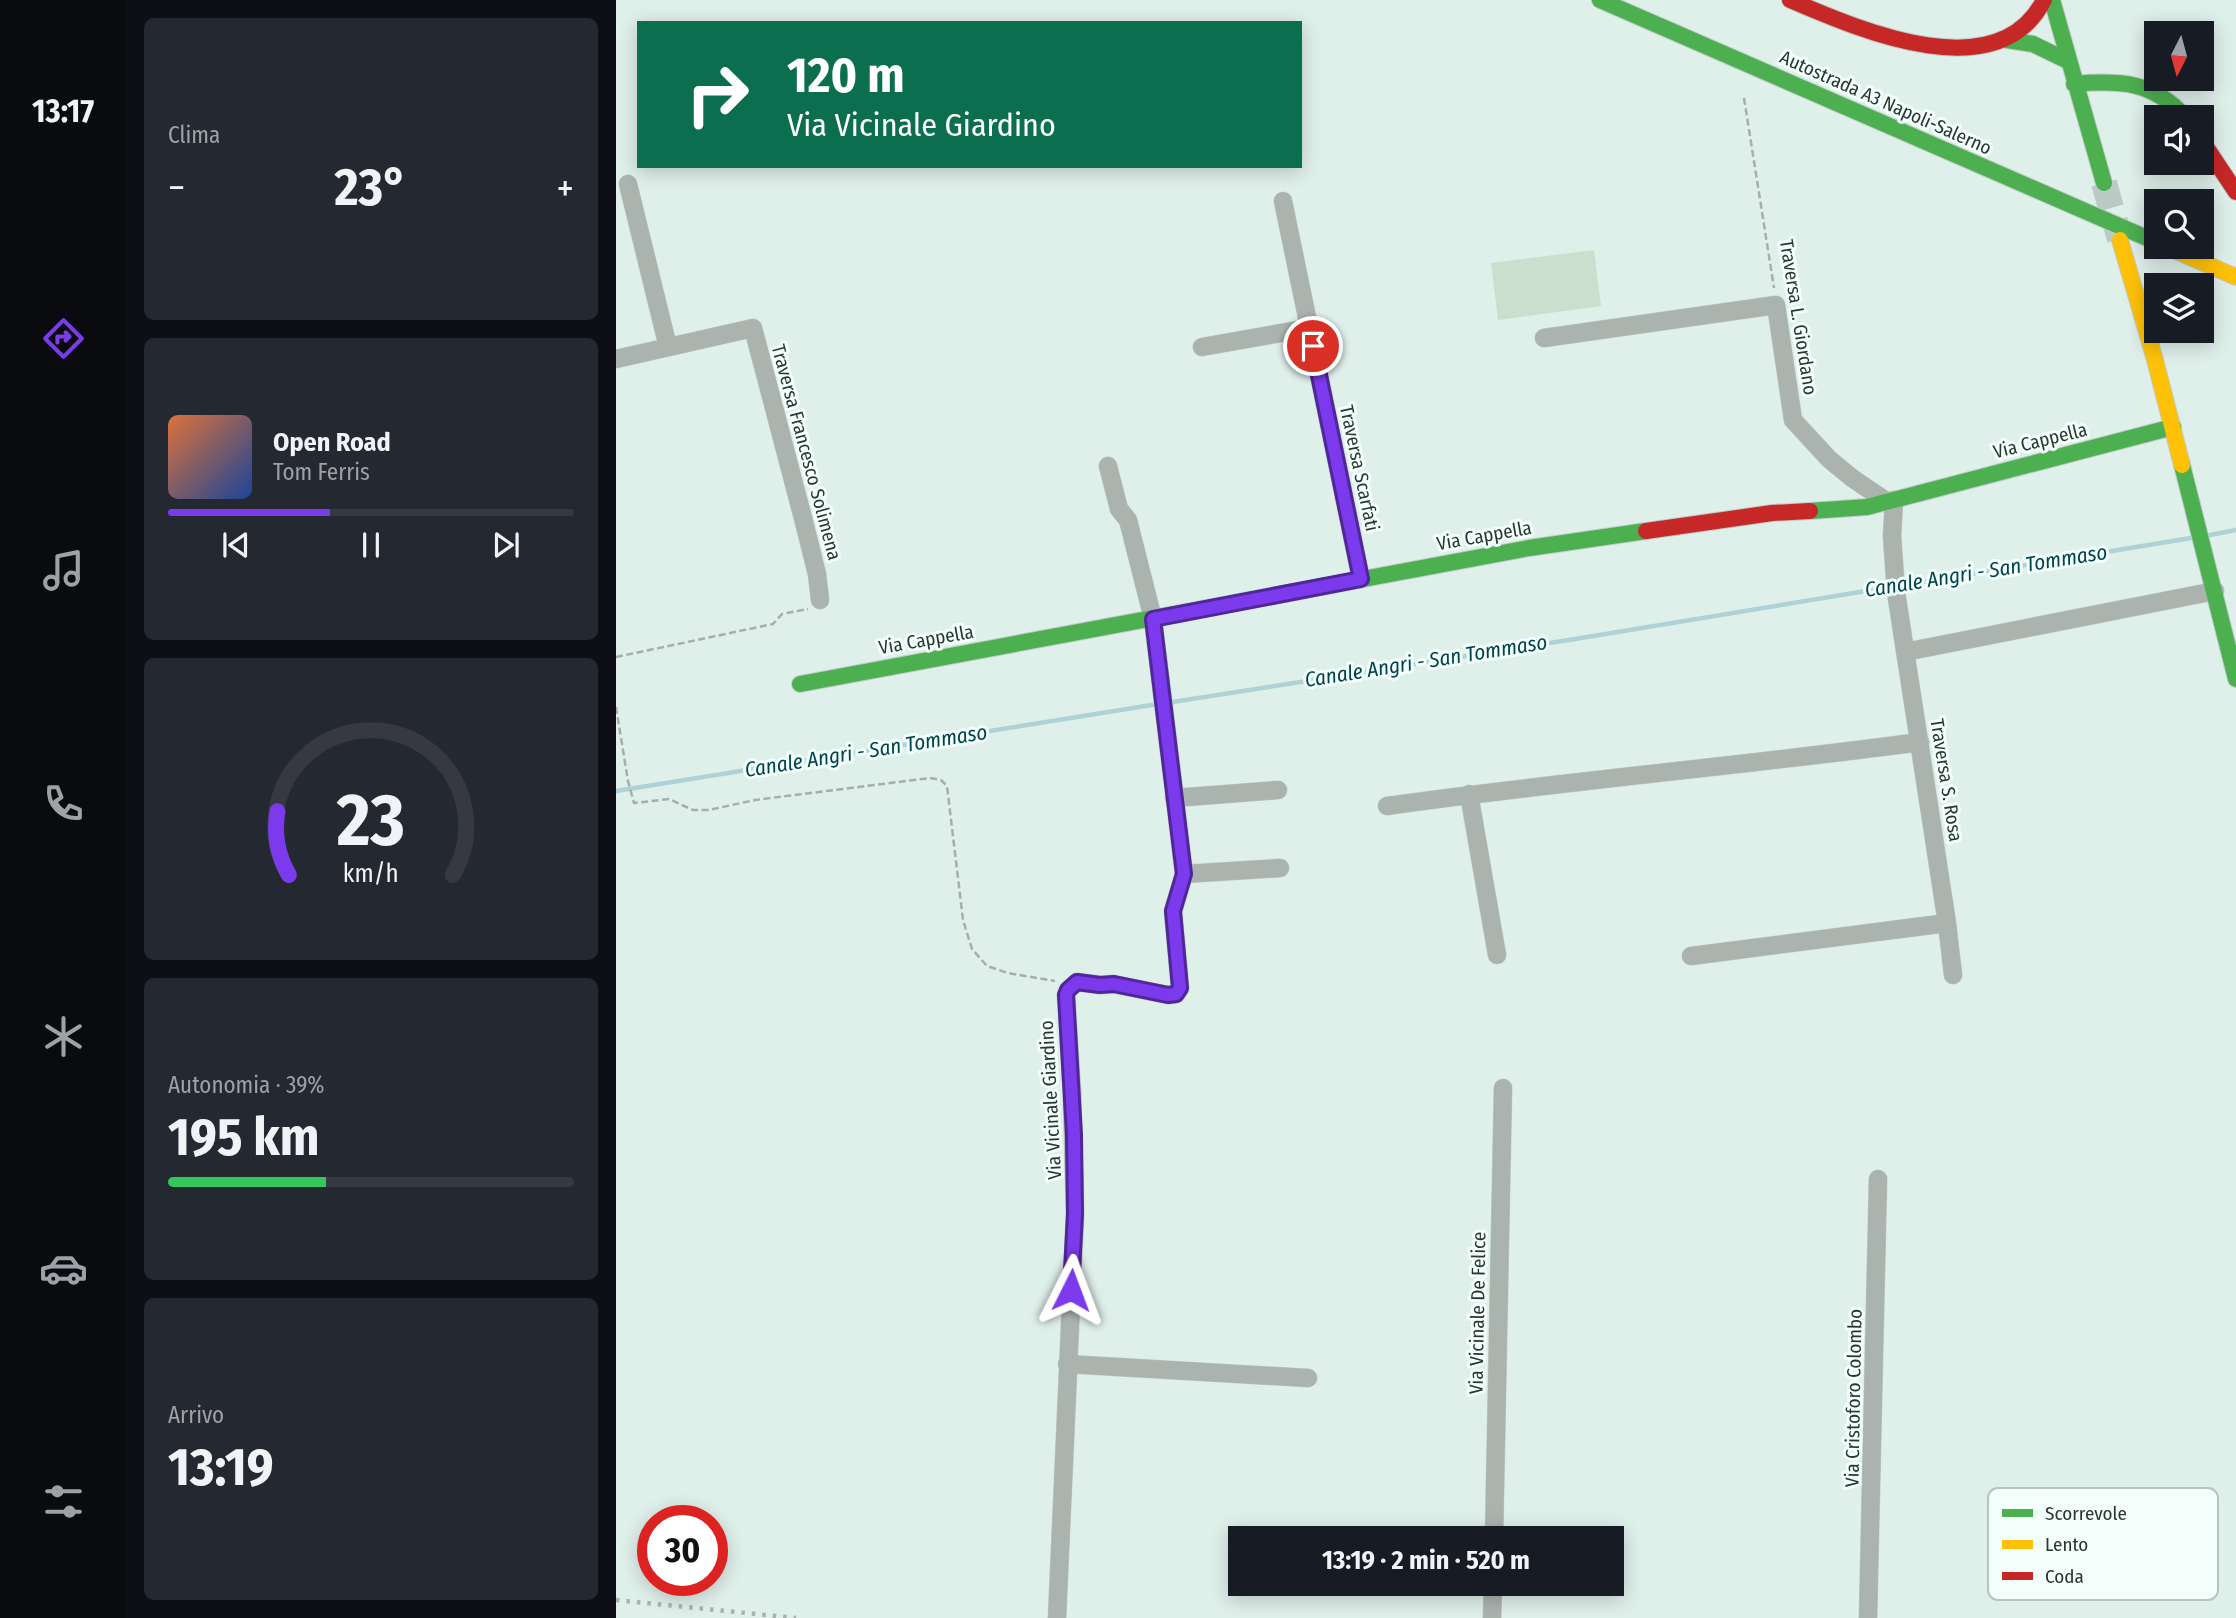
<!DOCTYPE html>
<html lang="it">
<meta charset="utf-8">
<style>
body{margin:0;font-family:"Fira Sans Condensed",sans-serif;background:#242831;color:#f1f3f6;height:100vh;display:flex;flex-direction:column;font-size:26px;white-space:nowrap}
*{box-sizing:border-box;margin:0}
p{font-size:23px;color:#9ea1a6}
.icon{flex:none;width:38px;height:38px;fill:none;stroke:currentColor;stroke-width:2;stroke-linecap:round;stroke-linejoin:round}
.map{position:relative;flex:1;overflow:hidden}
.side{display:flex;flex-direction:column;gap:18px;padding:18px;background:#0d0f14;width:490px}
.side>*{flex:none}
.banner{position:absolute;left:21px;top:21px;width:665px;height:147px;border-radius:0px;box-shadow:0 4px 18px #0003;background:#0b6e4f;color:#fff;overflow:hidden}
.needle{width:46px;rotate:186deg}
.fabs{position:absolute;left:1528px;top:21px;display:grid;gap:14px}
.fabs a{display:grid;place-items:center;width:70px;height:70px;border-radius:0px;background:#171b24;box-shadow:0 4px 18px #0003;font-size:35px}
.speed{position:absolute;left:21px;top:1505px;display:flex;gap:14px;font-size:35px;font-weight:700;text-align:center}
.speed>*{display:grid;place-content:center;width:91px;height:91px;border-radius:50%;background:#171b24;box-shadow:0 4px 18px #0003;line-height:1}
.speed .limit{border:10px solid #d22;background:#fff;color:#111}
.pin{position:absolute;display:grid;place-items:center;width:60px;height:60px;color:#fff;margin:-30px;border:4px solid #fff;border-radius:50%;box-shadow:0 2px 7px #0007}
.me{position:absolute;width:77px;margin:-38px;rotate:3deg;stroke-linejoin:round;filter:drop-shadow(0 0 5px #0008)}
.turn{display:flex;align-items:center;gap:24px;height:147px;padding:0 35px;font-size:32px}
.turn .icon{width:91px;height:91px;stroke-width:2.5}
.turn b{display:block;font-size:49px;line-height:60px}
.big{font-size:52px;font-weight:700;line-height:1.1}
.side .widget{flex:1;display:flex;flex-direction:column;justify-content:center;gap:10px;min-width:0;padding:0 24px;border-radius:10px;background:#242831}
.side .dial{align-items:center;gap:0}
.dial svg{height:182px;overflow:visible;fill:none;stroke:#363941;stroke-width:7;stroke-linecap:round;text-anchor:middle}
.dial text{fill:#f1f3f6;stroke:none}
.song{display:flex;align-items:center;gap:21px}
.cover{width:84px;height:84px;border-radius:10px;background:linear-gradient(135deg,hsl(20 70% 55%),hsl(220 70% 35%))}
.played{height:7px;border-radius:4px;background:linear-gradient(90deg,#7c3aed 40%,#363941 40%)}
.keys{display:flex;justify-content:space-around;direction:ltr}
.heat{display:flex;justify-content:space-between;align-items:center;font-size:38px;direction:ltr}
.charge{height:10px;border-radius:5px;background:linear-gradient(90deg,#34c759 39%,#363941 0)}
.trip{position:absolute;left:612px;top:1526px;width:396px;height:70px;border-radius:0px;background:#171b24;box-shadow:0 4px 18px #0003;font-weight:700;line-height:70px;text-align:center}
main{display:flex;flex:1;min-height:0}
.tabs{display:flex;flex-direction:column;width:126px;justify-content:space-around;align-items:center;background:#090b0e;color:#9ea1a6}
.tabs .icon{width:49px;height:49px}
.tabs .active{color:#7c3aed}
.tabs b{font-size:32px;color:#f1f3f6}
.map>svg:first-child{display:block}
.green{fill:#ccdece}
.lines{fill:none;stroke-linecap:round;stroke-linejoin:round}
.stream{stroke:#b0d2d6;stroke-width:4.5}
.secondary-tunnel{stroke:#bbcac5;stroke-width:26;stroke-dasharray:26 13;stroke-linecap:butt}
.street-casing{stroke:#c0ccc8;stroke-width:19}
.fast-casing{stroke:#c0ccc8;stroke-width:18}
.slow-casing{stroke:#c0ccc8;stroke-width:18}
.jam-casing{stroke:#c0ccc8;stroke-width:18}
.path{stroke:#a6aeab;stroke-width:2.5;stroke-dasharray:7 3.5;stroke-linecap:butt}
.street{stroke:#abb3ae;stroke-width:18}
.fast{stroke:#4caf50;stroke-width:16}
.slow{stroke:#ffc107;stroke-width:16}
.jam{stroke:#c62828;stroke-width:16}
.rail{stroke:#a8b2ae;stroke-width:4.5;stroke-dasharray:3.5 7;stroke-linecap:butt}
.route-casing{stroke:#51269a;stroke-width:18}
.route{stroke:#7c3aed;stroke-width:12}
.labels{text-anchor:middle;stroke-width:6;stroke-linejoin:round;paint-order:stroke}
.street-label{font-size:19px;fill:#2a3632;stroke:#f3fffb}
.water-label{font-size:21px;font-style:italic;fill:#01424c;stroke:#f3fffb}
.key{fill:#f3fffb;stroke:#b7c3bf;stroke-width:2}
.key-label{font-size:19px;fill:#2a3632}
</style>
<main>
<nav class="tabs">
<b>13:17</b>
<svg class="icon active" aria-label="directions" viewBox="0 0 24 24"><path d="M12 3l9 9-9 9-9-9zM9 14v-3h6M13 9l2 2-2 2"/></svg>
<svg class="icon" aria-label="music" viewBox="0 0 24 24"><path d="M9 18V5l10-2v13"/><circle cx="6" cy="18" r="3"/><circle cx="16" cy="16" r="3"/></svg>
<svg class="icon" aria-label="phone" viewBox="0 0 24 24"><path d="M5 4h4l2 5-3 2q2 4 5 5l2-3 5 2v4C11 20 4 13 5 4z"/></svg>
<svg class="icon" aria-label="climate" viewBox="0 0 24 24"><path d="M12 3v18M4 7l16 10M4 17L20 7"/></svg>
<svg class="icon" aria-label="car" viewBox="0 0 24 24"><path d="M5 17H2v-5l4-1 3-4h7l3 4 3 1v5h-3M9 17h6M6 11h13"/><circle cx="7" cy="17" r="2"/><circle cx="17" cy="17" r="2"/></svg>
<svg class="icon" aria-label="filters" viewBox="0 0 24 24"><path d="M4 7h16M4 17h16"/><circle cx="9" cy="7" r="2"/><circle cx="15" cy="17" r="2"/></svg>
</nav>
<section class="side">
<div class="widget"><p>Clima</p>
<div class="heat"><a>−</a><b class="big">23°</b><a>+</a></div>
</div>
<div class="widget">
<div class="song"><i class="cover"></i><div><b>Open Road</b><p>Tom Ferris</p></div></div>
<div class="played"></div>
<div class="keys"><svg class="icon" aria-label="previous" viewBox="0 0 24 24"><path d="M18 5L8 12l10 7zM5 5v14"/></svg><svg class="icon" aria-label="pause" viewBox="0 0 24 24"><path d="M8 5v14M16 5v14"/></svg><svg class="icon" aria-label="next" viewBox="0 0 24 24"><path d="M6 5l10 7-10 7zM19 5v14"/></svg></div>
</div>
<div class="widget dial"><svg viewBox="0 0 100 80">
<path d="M14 69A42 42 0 1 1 86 69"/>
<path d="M14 69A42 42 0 0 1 9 41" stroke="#7c3aed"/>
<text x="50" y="56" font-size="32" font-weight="700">23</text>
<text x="50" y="72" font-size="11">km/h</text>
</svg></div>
<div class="widget"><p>Autonomia · 39%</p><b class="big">195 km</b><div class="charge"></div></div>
<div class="widget"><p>Arrivo</p><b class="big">13:19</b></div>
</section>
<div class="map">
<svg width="1620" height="1618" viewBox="0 0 1620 1618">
<rect width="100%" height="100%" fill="#dfefea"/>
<!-- green -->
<path class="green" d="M978,250L985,306L882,320L875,263Z"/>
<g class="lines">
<!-- stream -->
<path class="stream" d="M1594,535L1620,530
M1283,586L1575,538
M550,703L953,640L1274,587
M0,791L542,704"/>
<!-- secondary-tunnel -->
<path class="secondary-tunnel" d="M1488,183L1504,239"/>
<!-- street casing -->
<g class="street-casing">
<path id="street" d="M12,184L52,347
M667,201L745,579
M928,338L1160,305L1177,420L1213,459L1236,478L1270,501
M586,347L693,328
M0,359L137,328L188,522L201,574L204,600
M1278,500L1276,536L1280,592L1331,923L1337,975
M1289,652L1599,591
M853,794L881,955
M558,798L662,790
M771,806C948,781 1126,766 1304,742
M568,874L664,868
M1075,956L1331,923
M451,1364L692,1378
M878,1538L887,1088
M441,1618L459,1214L456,1092L450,995L452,990L461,982L484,985L497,984L552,995L560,994L564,988L557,911L568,874L537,619L512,520L503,509L492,466
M876,1618L877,1584
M1252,1618L1262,1179"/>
</g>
<!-- fast casing -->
<g class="fast-casing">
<path id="fast" d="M984,0L1540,242
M1436,0L1488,183
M1391,40L1417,44L1452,61
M1458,84C1503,80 1537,81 1569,117
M1566,465L1620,679
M1194,511L1251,507L1557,427
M184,684L913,548L1030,531"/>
</g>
<!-- slow casing -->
<g class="slow-casing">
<path id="slow" d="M1504,240L1539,360L1566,465
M1551,247L1620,277"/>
</g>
<!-- jam casing -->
<g class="jam-casing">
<path id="jam" d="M1174,0C1242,29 1382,91 1428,0
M1586,141L1620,192
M1030,531L1156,513L1194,511"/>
</g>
<!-- path -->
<path class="path" d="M1128,98L1158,288
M0,657L157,624L166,614L192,609
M0,707L12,781L18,803L53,799L77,810H93L139,800L314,778L325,780L331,786L347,920L356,949L371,966L392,973L439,981"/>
<!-- street -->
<use href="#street" class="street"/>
<!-- fast -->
<use href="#fast" class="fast"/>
<!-- slow -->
<use href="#slow" class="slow"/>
<!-- jam -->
<use href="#jam" class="jam"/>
<!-- rail -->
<path class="rail" d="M0,1600L180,1618"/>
</g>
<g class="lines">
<!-- route casing -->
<g class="route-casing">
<path id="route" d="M455,1290L459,1214L458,1135L450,995L452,990L461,982L484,985L498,984L552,995L560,994L564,988L557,911L568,874L537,619L745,579L697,346"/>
</g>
<!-- route -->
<use href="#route" class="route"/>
</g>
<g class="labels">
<!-- street labels -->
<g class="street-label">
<text transform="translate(1270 102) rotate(24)" y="7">Autostrada A3 Napoli-Salerno</text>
<text transform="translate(1183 317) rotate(81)" y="7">Traversa L. Giordano</text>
<text transform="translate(1424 440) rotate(-14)" y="7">Via Cappella</text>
<text transform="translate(191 452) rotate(75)" y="7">Traversa Francesco Solimena</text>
<text transform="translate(744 468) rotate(78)" y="7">Traversa Scarfati</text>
<text transform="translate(868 535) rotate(-10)" y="7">Via Cappella</text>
<text transform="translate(310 639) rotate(-10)" y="7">Via Cappella</text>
<text transform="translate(1331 780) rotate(81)" y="7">Traversa S. Rosa</text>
<text transform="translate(434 1100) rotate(-93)" y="7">Via Vicinale Giardino</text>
<text transform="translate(861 1313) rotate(-89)" y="7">Via Vicinale De Felice</text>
<text transform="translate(1237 1398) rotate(-89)" y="7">Via Cristoforo Colombo</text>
</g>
<!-- water labels -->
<g class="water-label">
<text transform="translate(1370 571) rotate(-9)" y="7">Canale Angri - San Tommaso</text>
<text transform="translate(810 661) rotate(-9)" y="7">Canale Angri - San Tommaso</text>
<text transform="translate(250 751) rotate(-9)" y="7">Canale Angri - San Tommaso</text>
</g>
</g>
<!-- legend -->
<rect x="1372" y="1488" width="230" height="112" rx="10" class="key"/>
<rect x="1386" y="1509" width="31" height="8" fill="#4caf50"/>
<rect x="1386" y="1540" width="31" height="9" fill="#ffc107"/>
<rect x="1386" y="1572" width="31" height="8" fill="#c62828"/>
<g class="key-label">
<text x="1429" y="1520">Scorrevole</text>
<text x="1429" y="1551">Lento</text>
<text x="1429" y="1583">Coda</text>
</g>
</svg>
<div class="fabs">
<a><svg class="needle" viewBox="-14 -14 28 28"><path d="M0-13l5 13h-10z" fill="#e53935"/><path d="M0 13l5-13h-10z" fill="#9ea1a6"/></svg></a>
<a><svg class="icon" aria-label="sound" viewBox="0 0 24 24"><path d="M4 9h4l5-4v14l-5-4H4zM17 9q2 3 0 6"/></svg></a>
<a><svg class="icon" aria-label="search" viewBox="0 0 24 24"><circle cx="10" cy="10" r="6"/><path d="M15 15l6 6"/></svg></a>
<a><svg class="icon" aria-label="layers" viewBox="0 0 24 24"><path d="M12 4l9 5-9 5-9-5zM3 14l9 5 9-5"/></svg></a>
</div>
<div class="speed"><div class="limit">30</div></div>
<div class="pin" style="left:697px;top:346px;background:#d93025"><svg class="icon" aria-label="arrive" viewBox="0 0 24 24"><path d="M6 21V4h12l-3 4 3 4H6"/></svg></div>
<svg class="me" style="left:455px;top:1290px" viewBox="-20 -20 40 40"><path d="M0-17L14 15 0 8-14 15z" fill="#7c3aed" stroke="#fff" stroke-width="4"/></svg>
<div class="trip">13:19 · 2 min · 520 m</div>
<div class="banner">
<div class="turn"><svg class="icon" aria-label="right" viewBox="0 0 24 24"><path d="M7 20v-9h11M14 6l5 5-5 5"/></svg><div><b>120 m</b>Via Vicinale Giardino</div></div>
</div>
</div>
</main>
